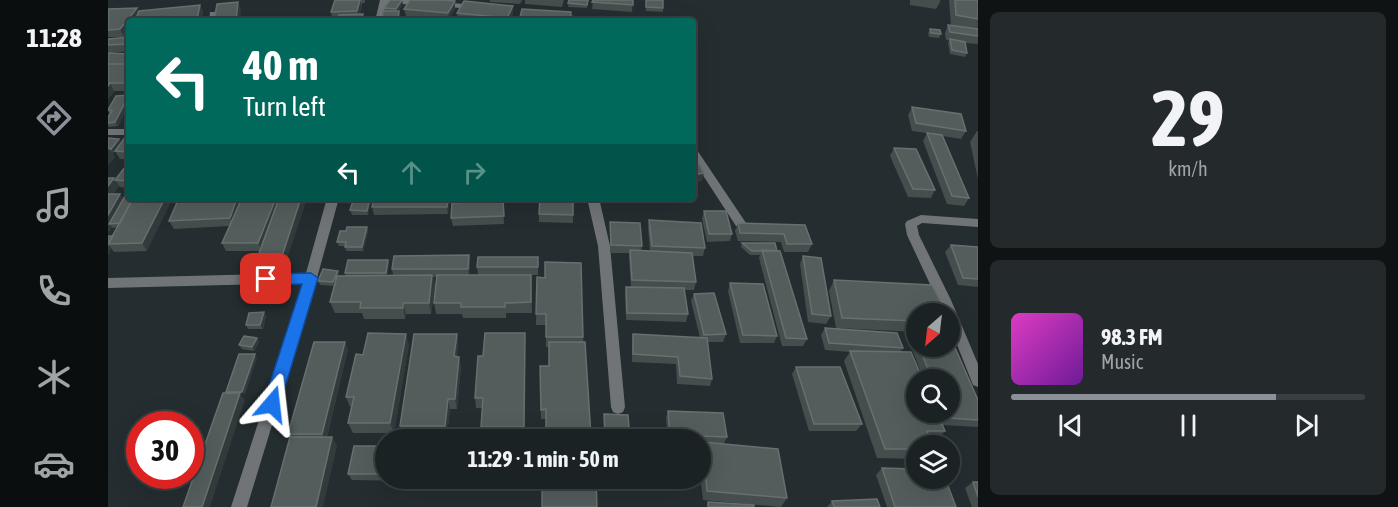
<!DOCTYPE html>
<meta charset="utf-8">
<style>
body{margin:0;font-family:"Asap Condensed",sans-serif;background:#242a2c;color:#f1f3f6;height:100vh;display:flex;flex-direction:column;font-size:22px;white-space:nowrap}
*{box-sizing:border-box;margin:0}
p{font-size:20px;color:#a0a4a6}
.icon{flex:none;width:33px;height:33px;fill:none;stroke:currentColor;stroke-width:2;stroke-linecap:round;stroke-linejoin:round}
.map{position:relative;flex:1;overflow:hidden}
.side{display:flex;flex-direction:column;gap:12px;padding:12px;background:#0f1314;width:420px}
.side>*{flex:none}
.guide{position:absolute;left:18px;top:18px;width:570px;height:183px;border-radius:6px;box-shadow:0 6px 24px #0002,0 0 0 2px #393f41;background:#00695c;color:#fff;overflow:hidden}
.needle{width:39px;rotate:208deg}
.buttons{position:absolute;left:798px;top:303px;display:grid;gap:12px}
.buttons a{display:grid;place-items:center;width:54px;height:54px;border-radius:50%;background:#1b2224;box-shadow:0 6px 24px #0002,0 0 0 2px #393f41;font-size:30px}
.speed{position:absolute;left:18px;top:411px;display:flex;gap:12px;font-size:30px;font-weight:700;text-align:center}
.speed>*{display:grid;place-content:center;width:78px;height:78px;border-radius:50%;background:#1b2224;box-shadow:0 6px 24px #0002,0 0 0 2px #393f41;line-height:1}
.speed .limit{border:9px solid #d22;background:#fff;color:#111}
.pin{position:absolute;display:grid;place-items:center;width:51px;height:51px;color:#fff;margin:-26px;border-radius:12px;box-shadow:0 3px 9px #0006}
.me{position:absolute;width:66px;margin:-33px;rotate:17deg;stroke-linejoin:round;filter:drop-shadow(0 0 4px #0008)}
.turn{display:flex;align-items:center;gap:21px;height:126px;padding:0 18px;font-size:27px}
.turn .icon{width:78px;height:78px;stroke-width:2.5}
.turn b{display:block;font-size:42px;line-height:51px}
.lanes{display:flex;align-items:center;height:57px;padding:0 18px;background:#0003;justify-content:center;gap:30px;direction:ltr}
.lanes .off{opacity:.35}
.side .tile{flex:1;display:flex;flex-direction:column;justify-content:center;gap:9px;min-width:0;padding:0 21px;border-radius:9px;background:#242a2c}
.side .dial{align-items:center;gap:0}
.dial b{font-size:78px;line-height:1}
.song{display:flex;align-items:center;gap:18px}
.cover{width:72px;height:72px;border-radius:9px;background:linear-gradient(135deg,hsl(310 70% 55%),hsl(280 70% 35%))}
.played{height:6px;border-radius:3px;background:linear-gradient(90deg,#8c9099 75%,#393f41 75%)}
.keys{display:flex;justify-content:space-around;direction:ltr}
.trip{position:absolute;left:267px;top:429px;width:336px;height:60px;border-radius:30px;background:#1b2224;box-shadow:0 6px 24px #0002,0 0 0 2px #393f41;font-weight:700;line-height:60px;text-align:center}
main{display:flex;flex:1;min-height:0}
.tabs{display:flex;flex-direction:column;width:108px;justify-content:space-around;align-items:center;background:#0b0e0e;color:#a0a4a6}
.tabs .icon{width:42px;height:42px}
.tabs .selected{color:#8c9099}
.tabs b{font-size:27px;color:#f1f3f6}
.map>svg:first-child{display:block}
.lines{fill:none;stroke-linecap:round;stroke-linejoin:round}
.minor{fill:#717477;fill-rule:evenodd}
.wall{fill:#444e4d}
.shaded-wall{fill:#313b3b}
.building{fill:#535d5c;stroke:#67706f;stroke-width:1.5}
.route{fill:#1a73e8;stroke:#114b97;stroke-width:1.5}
</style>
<main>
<nav class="tabs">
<b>11:28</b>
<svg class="icon selected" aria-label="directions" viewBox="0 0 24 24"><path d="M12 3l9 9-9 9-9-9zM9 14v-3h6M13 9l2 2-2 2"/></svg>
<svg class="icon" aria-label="music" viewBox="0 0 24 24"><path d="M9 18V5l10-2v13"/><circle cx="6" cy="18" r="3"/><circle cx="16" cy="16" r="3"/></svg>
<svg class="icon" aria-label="phone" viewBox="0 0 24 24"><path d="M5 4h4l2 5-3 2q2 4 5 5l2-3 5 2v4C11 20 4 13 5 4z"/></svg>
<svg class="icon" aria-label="climate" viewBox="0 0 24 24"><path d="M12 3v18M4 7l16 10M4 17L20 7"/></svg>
<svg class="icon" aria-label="car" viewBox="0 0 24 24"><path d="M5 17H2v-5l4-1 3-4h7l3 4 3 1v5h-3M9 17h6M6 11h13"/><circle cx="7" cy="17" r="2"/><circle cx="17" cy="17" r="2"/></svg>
</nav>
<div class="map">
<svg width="870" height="507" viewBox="0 0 870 507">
<rect width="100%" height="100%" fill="#242d30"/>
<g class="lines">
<!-- minor -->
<path class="minor" d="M272,0H307L368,5L372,7L368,9L279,3L275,21H267Z
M102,12H108L109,21H101Z
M445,12L482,19L486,21C472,21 456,21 444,14Z
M0,129H21V135H0Z
M585,149L589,150L636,220L638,223L636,226H628L585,160Z
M219,198H231L209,278L139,507H123L195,283L0,288V278L198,273Z
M479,198H491L502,246L517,407L515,412L510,414L505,412L503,407L490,246Z
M813,215L870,219V227L814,223L809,226L811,235L843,300L870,364V387L865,385L842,327V314H836L799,235L797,224L799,221Z"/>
</g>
<!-- wall -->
<path class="wall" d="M227,0H257V3H254V6L252,14H255L256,21H230V19H227L228,21L224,17L223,12Z
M382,0H414L412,4L382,2Z
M417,0H456L454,7L417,4Z
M461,0H481L479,8L460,7Z
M485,0H525L524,12L484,9Z
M538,0L555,8V12L538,11Z
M802,0H832V2L828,9L802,5Z
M841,0H870V44L857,43L859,53L857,57L842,54L840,43L841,40H838L837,33L840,25H843Z
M295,4L290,11H291L292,14L277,11L276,8Z
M92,5L95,12L93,21H21L16,37H0V9L31,12Z
M347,8L341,20L298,16L296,9Z
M349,13H405L402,21H350Z
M822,29L833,34L831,38L821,37L820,33Z
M21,37V51L0,53V39Z
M0,54H21V91H6L0,99Z
M21,95V104L10,126L0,127V117L2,114L0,111Z
M804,107L858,131L853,139L835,136L861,198L856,206L839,204L815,141L819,133L804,131L800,115Z
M869,131H870V179L862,142Z
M21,132V159H12L7,151L4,153L7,157L0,165V138L13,142Z
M786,148L827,190L823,198L800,197L782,156Z
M21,162V188L12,187L7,180Z
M0,178H6L11,186L5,194H12L15,199L39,251L6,252L3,248L0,255V236H5L9,227L4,228V227L0,233Z
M264,198L260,215H244L242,210Z
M342,198L340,214L266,215L264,207Z
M465,198V223L431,222V214Z
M395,200L396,224L345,226L343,218Z
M198,201L177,264H154L150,256L152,251H118L114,243L122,226L66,229L61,221Z
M596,211L624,234L622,241L599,242L594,219Z
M541,220L597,248L595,256H585L588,282L586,290H576L580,314L578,322L518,320L517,295L518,287H523L521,258V253H502V222L534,246L533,251H542L540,228Z
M630,223L697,225L704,244L700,252H676L673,242L630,241L627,231Z
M259,227L260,231L255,251H238L237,246H231L229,242L238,231Z
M634,243L669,250L699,339L695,346H674L651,258L652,255H642L633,247Z
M843,245L870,247V287L850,285L837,252Z
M361,255L362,263L361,275H370L369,267L430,257V275H423L424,313H398V318H355L354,314H328L326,303L329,277H325L327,286L323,314H298L297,319H256L254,313H227L222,302L227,286L212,285L210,281L230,271L231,276H238L237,273L280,260L281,264L279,275H285L284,269Z
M695,256L723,316L718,324L700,322L692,264Z
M429,277L475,337L483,440H438V419H433L432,366H441V347H438V325H428Z
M726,280L808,314V332L730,328L795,348L792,352L808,412H842V380H816L804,349L808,342V346H842L870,400V427L835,425L837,431L828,440H823L808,446V459L769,458L736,361L742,352L717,350L713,335L717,328H728L721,291Z
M622,283L669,336L666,343H632L620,291Z
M586,294L618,334L615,342H600L604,379L602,386L569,384L568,364L524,362V342L525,334L592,338L583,301Z
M156,312L158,316L155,329H140L138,325Z
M349,334L350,345L349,356L351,357L353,367L349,409H342L339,436L295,435L292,426Z
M149,338L151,342L146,351L134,349L131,345Z
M301,344L286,433H245L240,423L244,407H242L238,397L255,355Z
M417,344L416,436H374L373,427L374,408H368L367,398L375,356Z
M240,349L219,437H224L229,446L182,437L180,434Z
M688,367L754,424L748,431H701L684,374Z
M560,411L619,437L616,443H607L679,498L673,507L595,500L592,473V447L594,443H592V440H560L558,418Z
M278,446V478H307L306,481L244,480L240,474Z
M774,468L848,507H779L768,475Z
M865,482H870V507H864L857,488Z
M724,501L772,507H719Z"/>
<!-- shaded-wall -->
<path class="shaded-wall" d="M252,0L254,6L251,19L249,11Z
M294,0L295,4L289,13L288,9Z
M347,1V8L341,20L340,13Z
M130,2L133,9L132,21H128Z
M92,5L95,12L93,21H66Z
M405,6V13L402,21H399V18Z
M29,8L32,15L28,21H21V31L16,37L12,29Z
M21,78V91L17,83Z
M2,83L6,91L0,99V86Z
M21,96V104L10,126L7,122Z
M11,139L14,143L6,153L3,149Z
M2,149L7,157L0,165V151Z
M596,173L594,181L585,183V175Z
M6,178L11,186L3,197L0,193V186Z
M12,194L17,202L1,224L4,227L0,233V215Z
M57,198H65L39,251L34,243Z
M129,198H135L126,226L122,218Z
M168,198H172L154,251L150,243Z
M193,198H197L198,201L177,264L174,256Z
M262,198H264L260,215L259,211Z
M340,198H342L340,214L339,207Z
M259,227L260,231L255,251L254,247Z
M0,244L3,248L0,255Z
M361,255L362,263L361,276L360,269Z
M280,260L281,264L279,277L278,273Z
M230,271L231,275L227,286L225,282Z
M324,275L327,286L323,314L321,303Z
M295,303L298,314L297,319L295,308Z
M156,312L158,316L155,329L152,325Z
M298,334L301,344L286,433L282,423Z
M349,334L350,345L348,367L346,356Z
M149,338L151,342L146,351L144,347Z
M237,342L240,349L218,440L214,434Z
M147,354L149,358L137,395L134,392Z
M351,357L353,367L349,409L347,399Z
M132,393L137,400L102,507H94Z
M340,399L342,409L339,436L337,426Z
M224,437L229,446L215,507H208Z"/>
<!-- building -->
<path class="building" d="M227,0H252L249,11L223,12Z
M282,0H294L288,9L276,8Z
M302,0H338L347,1L340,13L296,9Z
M461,0H480L479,5L460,3Z
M485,0H525V5L484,2Z
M538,0H555V8L538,7Z
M847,0H870V19L848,15Z
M356,1L405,6L399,18L349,13Z
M130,2L128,21H106L109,4Z
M92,5L89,19L66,21H27L31,11Z
M29,8L12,29L0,30V9Z
M414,9L463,12L462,21H411Z
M275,11H291L290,21H274Z
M255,14L253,21H230L231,15Z
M226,17L225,21H182L183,18Z
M134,18H170L169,21H133Z
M840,25L870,29V36L842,32Z
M822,29L832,30L833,34L823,33Z
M21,37V44L0,45V39Z
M842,39L857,42L859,53L844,50Z
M1,53L21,54V60L18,64H0V54Z
M0,64H21V78L17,83H2L0,86Z
M21,95L7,122L0,123V117L4,111L0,110L8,96Z
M804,107L853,114L858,131L808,123Z
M21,132V152L7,151Z
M819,133L834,135L861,198L844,196Z
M0,138L11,139L3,149L0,148Z
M786,148L808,149L827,190L805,189Z
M585,156H586L596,173L585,175Z
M21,162V181L7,180Z
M0,178H6L0,186Z
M0,194H12L0,215Z
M17,196H21V198H25L12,223L1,224Z
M25,198H57L34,243L0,244Z
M71,198H129L122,218L61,221Z
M134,198H168L150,243H114Z
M171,198H193L174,256H150Z
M246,198H262L259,211L242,210Z
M266,198H340L339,207H264Z
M432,198H465V215L431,214Z
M395,200L396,216L343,218L344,203Z
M596,211H618L624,234H601Z
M541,220L593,223L597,248L544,246Z
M502,222L532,223L534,246L503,245Z
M630,223L697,225L704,244H679L676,234L632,233Z
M239,227H259L254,247H237L238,242H229L232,231H238Z
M0,236H5L0,245Z
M634,243H667L669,251H644Z
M843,245L870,247V279L855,278Z
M522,250L584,253L588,282L524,280Z
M654,250L672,251L699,339L678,338Z
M361,255L360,269H284L286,256Z
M695,256L713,258L723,316L704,314Z
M370,257H430V267H369Z
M240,260H280L278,273H237Z
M437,262L473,263L475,337H438V314H428L429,277L437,278Z
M215,269L230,271L225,282L210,281Z
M324,275L321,303H295V308H252L253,302H222L229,276Z
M329,275H423V302L397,303V307H353V303H326Z
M726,280L824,285L839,314H808V321L734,318Z
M622,283L655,284L669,336L635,335Z
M518,287L576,288L580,314L519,313Z
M606,293L618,334L596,335L586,294Z
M156,312L152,325H138L141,313Z
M717,328L789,333L795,348L721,343Z
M260,333L298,334L282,423H240L246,397H238L248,354L255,355Z
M377,333H417L416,427H373L375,398H367L370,356H375Z
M306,334H349L346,356L351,357L347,399H340L337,426H292Z
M525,334L599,338L604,379L572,376L570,357L525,354Z
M136,336L149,338L144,347L131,345Z
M206,342H237L214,434H180Z
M441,342H477L483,437H438V409L433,410L432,366H441Z
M842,343H845L870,400V420L840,418L838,412H842V380H824L811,346H842Z
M742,351L803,352L815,380H808V412H829L837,431H819L825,446H808V449H777Z
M131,354H147L134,392H118Z
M688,367H732L754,424H706Z
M115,393H132L94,507H75Z
M560,411L615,413L619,437L562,435Z
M496,414L520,415L522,440L497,439Z
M182,437H224L208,507H163Z
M595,442L670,449L679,498L599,491Z
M246,446H278V474H240Z
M774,468L808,469V478H837L848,507H787Z
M434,478H488L489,507H434Z
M865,482H870V497Z
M769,499L772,507H726L724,501Z
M600,502L646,505V507H600Z"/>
<!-- route -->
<path class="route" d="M203,273L210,278L172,404L169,409L164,411L158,409L155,404L194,284L158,285L151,279L158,274Z"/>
</svg>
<div class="buttons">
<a><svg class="needle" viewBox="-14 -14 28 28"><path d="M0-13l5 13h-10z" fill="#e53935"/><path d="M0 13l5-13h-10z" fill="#a0a4a6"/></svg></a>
<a><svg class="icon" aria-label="search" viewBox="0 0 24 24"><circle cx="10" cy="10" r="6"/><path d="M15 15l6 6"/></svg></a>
<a><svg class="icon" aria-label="layers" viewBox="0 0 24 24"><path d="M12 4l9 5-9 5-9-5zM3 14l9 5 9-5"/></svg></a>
</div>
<div class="speed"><div class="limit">30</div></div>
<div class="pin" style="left:158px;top:279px;background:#d93025"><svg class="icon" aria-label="arrive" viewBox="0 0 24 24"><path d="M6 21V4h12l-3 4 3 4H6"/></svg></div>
<svg class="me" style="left:164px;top:404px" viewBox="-20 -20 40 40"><path d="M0-17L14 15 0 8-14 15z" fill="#1a73e8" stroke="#fff" stroke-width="4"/></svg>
<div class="trip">11:29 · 1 min · 50 m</div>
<div class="guide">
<div class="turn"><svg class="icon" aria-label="left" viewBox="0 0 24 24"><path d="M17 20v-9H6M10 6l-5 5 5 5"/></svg><div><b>40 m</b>Turn left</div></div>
<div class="lanes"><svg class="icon" aria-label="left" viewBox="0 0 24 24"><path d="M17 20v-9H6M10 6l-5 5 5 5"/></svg><svg class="icon off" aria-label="ahead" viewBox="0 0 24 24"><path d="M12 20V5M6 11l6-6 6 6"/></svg><svg class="icon off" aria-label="right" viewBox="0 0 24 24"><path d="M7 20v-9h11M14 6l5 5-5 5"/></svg></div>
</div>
</div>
<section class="side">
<div class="tile dial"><b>29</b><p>km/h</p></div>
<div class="tile">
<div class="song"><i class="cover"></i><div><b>98.3 FM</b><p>Music</p></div></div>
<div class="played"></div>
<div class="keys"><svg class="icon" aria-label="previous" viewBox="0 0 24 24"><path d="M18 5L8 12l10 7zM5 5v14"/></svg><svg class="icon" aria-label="pause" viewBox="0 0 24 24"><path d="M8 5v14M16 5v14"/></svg><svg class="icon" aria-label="next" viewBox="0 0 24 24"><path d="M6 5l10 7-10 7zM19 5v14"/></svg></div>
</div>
</section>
</main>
